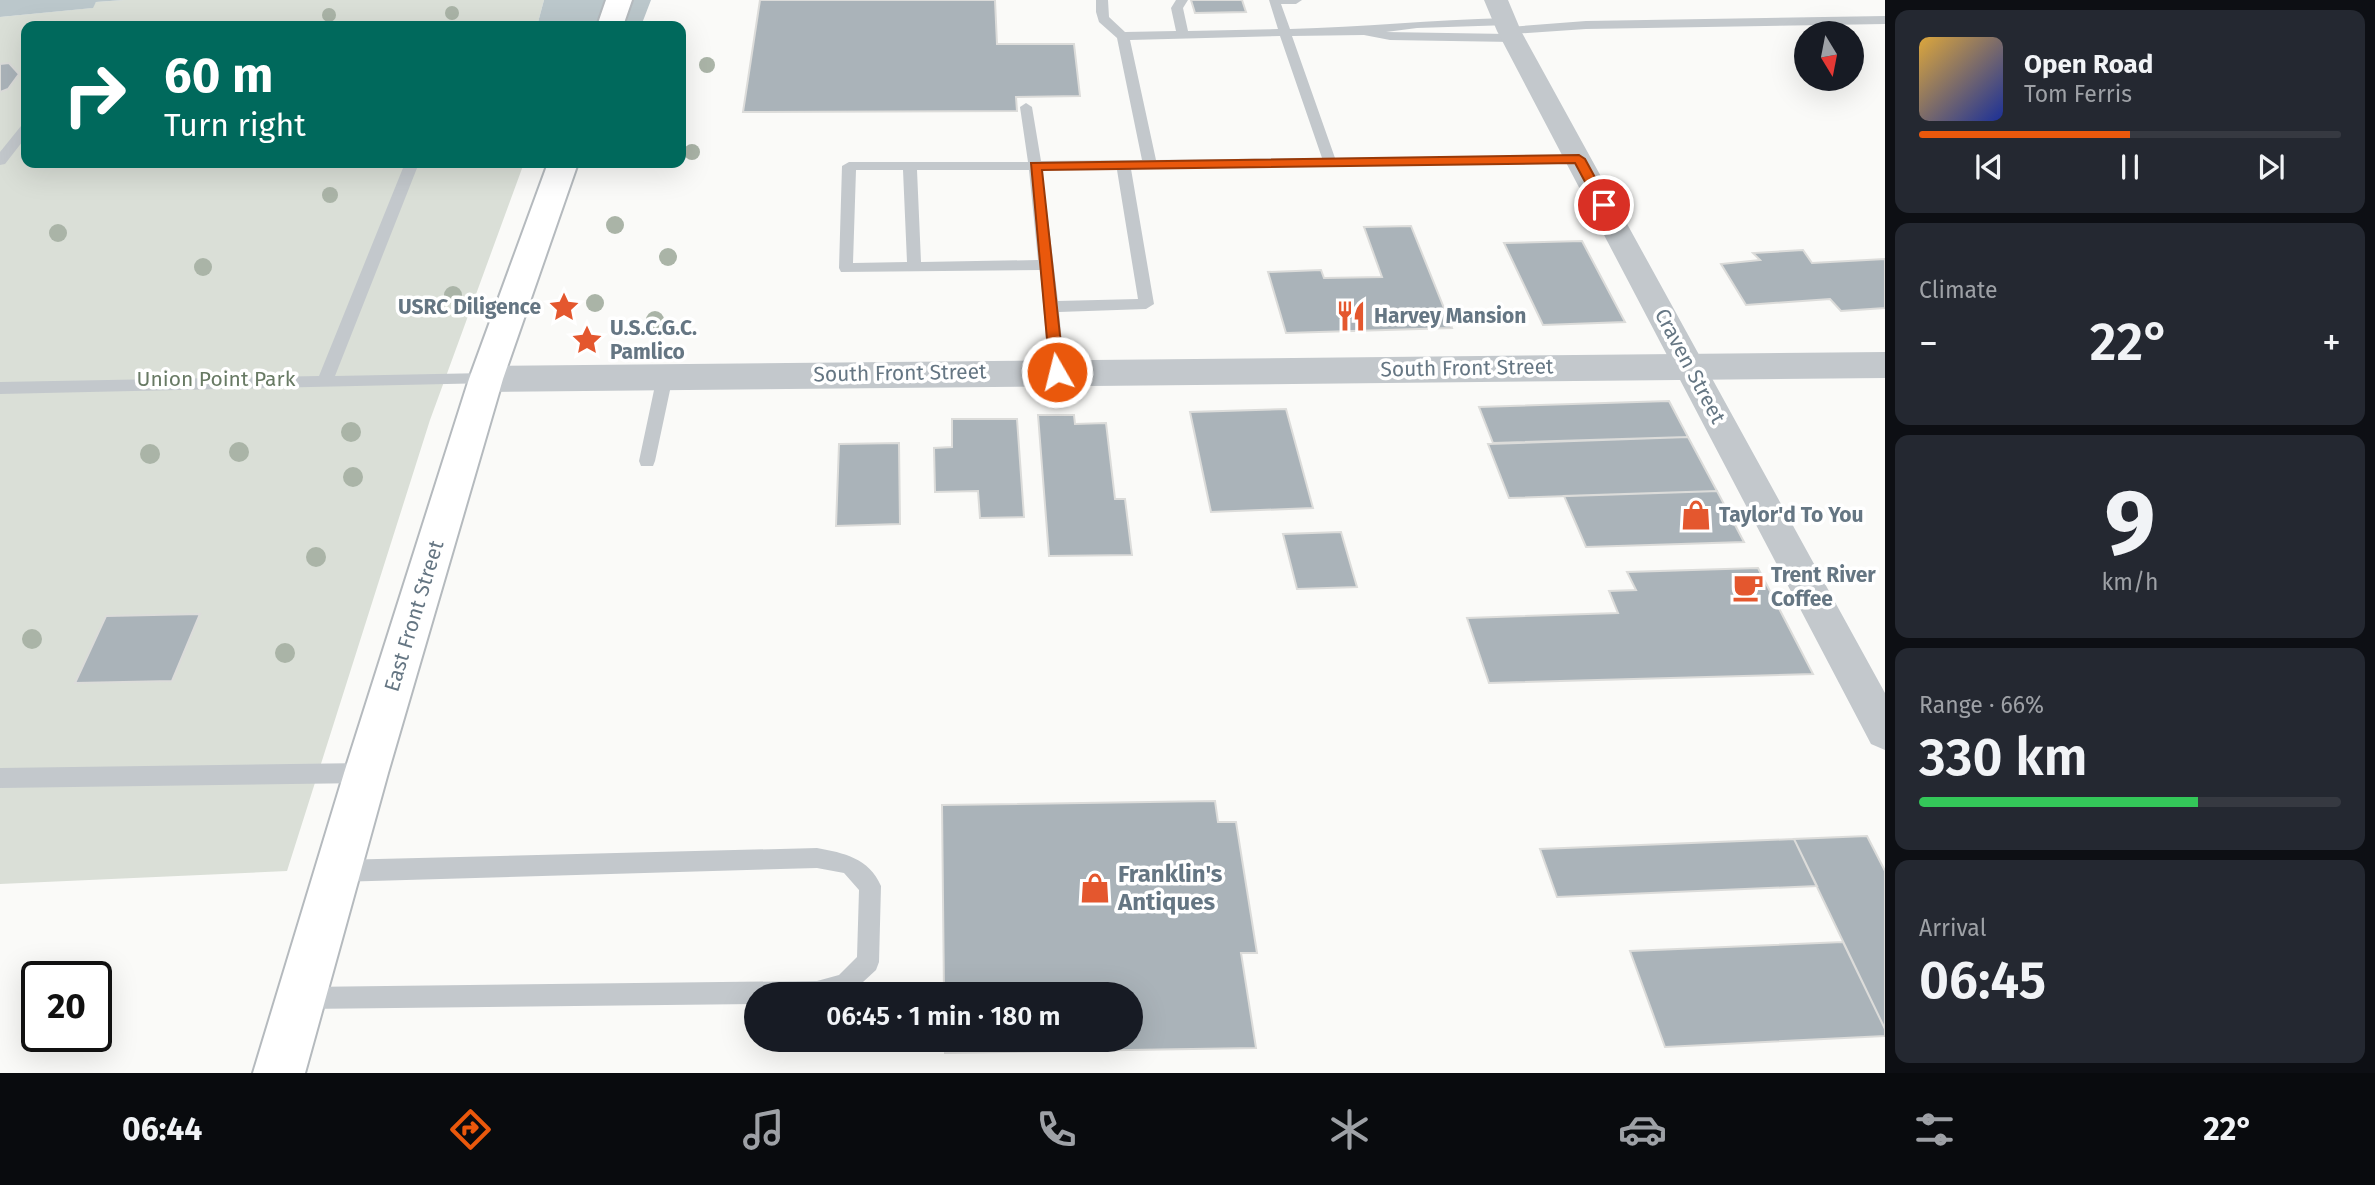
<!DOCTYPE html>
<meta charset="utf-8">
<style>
body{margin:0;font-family:"Fira Sans",sans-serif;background:#242831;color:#f1f3f6;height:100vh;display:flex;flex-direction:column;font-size:26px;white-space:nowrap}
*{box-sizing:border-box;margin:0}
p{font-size:23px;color:#9ea1a6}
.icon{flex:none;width:38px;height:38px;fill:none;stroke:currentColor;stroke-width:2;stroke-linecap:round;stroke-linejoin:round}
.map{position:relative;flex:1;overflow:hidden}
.sheet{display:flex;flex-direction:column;gap:10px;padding:10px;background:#0d0f14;width:490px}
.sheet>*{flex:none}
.banner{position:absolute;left:21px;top:21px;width:665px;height:147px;border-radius:14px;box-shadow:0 7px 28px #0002;background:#00695c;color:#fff;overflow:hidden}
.needle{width:46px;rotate:170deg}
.controls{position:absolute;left:1794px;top:21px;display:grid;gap:14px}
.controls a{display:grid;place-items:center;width:70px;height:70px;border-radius:50%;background:#171b24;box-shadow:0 7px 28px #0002;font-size:35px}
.speed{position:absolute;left:21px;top:961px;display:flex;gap:14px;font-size:35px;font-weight:700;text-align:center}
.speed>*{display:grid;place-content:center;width:91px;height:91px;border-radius:50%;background:#171b24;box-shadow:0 7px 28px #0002;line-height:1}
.speed .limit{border:4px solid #111;border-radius:10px;background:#fff;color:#111}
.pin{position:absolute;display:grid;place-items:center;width:60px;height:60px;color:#fff;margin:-30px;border:4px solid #fff;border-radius:50%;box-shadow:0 2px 7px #0007}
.me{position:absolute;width:77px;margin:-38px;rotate:352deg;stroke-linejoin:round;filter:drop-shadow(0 0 5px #0008)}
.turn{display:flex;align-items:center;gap:24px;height:147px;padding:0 28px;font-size:32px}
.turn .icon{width:91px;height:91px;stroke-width:2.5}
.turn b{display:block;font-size:49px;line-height:60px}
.big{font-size:52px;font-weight:600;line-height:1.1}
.sheet .tile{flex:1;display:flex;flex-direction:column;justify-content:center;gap:10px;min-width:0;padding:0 24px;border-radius:14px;background:#242831}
.sheet .dial{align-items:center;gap:0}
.dial b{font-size:91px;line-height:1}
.song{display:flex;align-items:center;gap:21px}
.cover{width:84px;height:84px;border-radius:10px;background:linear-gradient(135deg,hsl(40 70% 55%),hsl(230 70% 35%))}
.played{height:7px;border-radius:4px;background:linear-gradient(90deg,#ea580c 50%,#363941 50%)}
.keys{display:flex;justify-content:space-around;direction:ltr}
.heat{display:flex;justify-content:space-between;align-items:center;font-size:38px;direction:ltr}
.charge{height:10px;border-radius:5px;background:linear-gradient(90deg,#34c759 66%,#363941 0)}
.trip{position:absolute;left:744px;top:982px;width:399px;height:70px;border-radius:35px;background:#171b24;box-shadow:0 7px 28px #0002;font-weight:600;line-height:70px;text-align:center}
.menu{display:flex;height:112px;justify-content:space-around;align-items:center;background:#090b0e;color:#9ea1a6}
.menu .icon{width:49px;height:49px}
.menu .selected{color:#ea580c}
.menu b{font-size:32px;color:#f1f3f6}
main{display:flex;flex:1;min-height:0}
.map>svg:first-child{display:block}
.green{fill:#dadfd7}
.water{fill:#bbc7cb}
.building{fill:#aab3b9;stroke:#dcdcda;stroke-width:2}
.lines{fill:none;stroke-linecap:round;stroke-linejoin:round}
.primary-casing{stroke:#b5babe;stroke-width:4}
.service{fill:#c3c8cc;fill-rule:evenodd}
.minor{fill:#c3c8cc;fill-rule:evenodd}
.tertiary{fill:#c3c8cc;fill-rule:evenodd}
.primary{fill:#fff;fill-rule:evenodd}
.tree{fill:#aab4a7}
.route{fill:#ea580c;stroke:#983908;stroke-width:2}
.labels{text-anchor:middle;stroke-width:7;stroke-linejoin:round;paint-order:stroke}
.poi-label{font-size:21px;font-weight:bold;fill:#657683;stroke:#fff;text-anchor:start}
.street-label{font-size:21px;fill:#657683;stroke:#fff}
.park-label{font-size:21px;fill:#687a64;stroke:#fff}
.near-poi-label{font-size:24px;font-weight:bold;fill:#657683;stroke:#fff;text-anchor:start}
</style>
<main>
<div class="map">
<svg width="1885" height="1073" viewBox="0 0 1885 1073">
<rect width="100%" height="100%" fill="#fafaf8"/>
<!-- green -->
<path class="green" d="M124,0H544L537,26H26V163H524L430,420L287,871L0,884V17L92,8L96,2Z"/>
<!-- water -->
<path class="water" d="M0,0H124L96,2L93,8L0,17Z
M544,0H651L641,26H537Z"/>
<!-- building -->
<path class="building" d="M760,0H995L997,44H1074L1080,96L1016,97L1017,111L743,112Z
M1191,0H1242L1246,12L1195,13Z
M9,63L19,74L8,89L0,92V64Z
M1411,226L1452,328L1286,333L1268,272L1321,270L1324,278L1382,277L1364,227Z
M1582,241L1625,322L1543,325L1504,243Z
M1803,250L1812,263L1885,259V308L1841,311L1830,299L1746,305L1721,264L1760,260L1753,253Z
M1669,401L1688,437L1493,443L1479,407Z
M1286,409L1313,508L1211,512L1190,412Z
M1038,415H1074L1075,424L1106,423L1115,499H1125L1132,555L1049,556Z
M952,419H1017L1024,517L980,518L978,491L935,492L934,448L952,447Z
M1688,437L1717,491L1509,498L1488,444Z
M899,443L900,524L836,526L839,444Z
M1717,491L1744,542L1586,547L1564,496Z
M1341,532L1357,587L1297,589L1283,534Z
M1758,568L1813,674L1489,683L1467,618L1618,613L1609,591L1636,590L1627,572Z
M200,614L172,681L75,683L106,616Z
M1215,801L1218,822H1236L1257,953H1241L1256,1048L945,1053V1040H1130V994H944L942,805Z
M1867,836L1885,871V1029L1794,839Z
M1794,839L1817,886L1557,897L1540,849Z
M1843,942L1885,1029V1036L1665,1047L1630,951Z"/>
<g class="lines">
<!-- primary casing -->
<g class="primary-casing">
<path id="primary" d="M606,0H632L623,26H597Z
M548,163H578L503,379L388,773L305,1073H253L344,773L469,379Z"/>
</g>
<!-- service -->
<path class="service" d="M1096,0H1108L1109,17L1125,32L1176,31L1171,8L1176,0H1188L1183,8L1188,31L1278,29L1269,0H1302L1296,4H1281L1290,29C1362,27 1433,20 1505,18L1511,22L1509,25L1417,28L1386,32L1508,34L1503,31L1509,27L1586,21L1885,16V24L1586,29L1513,34L1519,38L1513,42L1390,40L1364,35L1292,36L1335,158L1579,155L1586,159L1579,163L1131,169L1154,304L1146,309L1059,312L1065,372L1057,378L1049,372L1040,270L841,272L839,268L842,166L849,162H1028L1020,107L1026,103L1032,107L1041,161L1142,160L1117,38L1099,22L1096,12ZM1280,36L1322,158L1156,160L1130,40ZM856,170H903L907,262L853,263ZM917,170H1029L1038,260L921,262ZM1042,170H1117L1138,299L1058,301Z
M26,125V137L5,164L0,165V152L21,126Z
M405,163H419L335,376L486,373L494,379L492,383L0,394V382L319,376Z
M665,370L673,376L655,461L653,466H641L639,461L657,376Z
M366,763L373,766L376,773L373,780L366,783L0,788V768Z
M817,848C844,853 869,858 881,886L879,962L876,970L850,994H756V1004L304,1009L296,1006L293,998L296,990L304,987L817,981L839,975L857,957L859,890L844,873L817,868L337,882L330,878L326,871L330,864L337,860Z"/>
<!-- minor -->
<path class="minor" d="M1484,0H1508L1521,31L1885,693V750L1871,744L1497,31Z"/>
<!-- tertiary -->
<path class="tertiary" d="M1885,352V378L486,392L474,388L469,379L474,370L486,366Z"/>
<!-- primary -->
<use href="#primary" class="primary"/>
</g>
<!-- trees -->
<g class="tree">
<circle cx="452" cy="13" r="7"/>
<circle cx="329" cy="15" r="7"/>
<circle cx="707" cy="65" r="8"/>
<circle cx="692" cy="152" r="8"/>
<circle cx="330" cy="195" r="8"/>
<circle cx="615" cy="225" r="9"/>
<circle cx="58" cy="233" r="9"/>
<circle cx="668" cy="257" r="9"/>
<circle cx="203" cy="267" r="9"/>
<circle cx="453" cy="295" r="9"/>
<circle cx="595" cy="303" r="9"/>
<circle cx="655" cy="320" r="9"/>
<circle cx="351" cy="432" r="10"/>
<circle cx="239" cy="452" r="10"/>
<circle cx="150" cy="454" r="10"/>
<circle cx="353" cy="477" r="10"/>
<circle cx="316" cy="557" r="10"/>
<circle cx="32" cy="639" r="10"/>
<circle cx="285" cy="653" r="10"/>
</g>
<!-- route -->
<path class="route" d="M1579,155L1585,159L1610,205L1608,208H1599L1575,163L1042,170L1064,372L1057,378L1050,372L1031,163Z"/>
<!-- icons -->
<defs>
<g id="sight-bare" transform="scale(2.415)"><path d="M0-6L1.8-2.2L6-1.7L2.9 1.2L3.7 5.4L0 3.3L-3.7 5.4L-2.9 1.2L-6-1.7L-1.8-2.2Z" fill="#e4572e" stroke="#fff" stroke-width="2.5" paint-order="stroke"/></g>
<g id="restaurant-bare" transform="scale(2.415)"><path d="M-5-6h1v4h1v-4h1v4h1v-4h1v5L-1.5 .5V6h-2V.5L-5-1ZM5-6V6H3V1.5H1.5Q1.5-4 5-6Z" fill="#e4572e" stroke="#fff" stroke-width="2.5" paint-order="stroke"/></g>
<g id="shop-bare" transform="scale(2.415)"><path d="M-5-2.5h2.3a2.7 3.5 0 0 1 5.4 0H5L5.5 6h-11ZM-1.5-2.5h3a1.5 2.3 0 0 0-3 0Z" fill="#e4572e" stroke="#fff" stroke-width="2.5" paint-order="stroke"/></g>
<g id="cafe-bare" transform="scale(2.415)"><path d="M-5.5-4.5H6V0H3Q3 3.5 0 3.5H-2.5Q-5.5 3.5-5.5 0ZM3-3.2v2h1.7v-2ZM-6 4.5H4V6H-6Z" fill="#e4572e" stroke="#fff" stroke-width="2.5" paint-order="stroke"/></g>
</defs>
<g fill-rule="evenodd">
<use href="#sight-bare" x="564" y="307"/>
<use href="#restaurant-bare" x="1351" y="316"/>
<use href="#sight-bare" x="587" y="340"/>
<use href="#shop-bare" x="1696" y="515"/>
<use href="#cafe-bare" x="1748" y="587"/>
<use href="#shop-bare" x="1095" y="888"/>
</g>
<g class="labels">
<!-- poi labels -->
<g class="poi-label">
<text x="541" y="314" text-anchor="end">USRC Diligence</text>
<text x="1374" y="323">Harvey Mansion</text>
<text x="610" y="335">U.S.C.G.C.<tspan x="610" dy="24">Pamlico</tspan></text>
<text x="1719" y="522">Taylor'd To You</text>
<text x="1771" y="582">Trent River<tspan x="1771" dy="24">Coffee</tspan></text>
</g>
<!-- street labels -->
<g class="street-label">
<text transform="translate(1690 366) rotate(62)" y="7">Craven Street</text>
<text transform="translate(1467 368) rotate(-1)" y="7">South Front Street</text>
<text transform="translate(900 373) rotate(-1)" y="7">South Front Street</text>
<text transform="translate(414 616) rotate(-73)" y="7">East Front Street</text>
</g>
<!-- park labels -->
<g class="park-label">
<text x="216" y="386">Union Point Park</text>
</g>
<!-- near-poi labels -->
<g class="near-poi-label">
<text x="1118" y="882">Franklin's<tspan x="1118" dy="28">Antiques</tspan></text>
</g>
</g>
</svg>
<div class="controls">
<a><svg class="needle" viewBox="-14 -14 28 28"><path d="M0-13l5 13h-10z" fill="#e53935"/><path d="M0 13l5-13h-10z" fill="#9ea1a6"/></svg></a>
</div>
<div class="speed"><div class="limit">20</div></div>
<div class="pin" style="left:1604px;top:205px;background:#d93025"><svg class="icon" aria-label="arrive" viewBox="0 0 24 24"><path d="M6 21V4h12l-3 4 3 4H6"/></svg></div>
<svg class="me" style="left:1057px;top:372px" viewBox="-20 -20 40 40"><circle r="17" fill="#ea580c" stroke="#fff" stroke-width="3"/><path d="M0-11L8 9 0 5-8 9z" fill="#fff"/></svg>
<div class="trip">06:45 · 1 min · 180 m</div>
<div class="banner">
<div class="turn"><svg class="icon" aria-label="right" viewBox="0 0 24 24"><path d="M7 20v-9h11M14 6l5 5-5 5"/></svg><div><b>60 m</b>Turn right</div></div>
</div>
</div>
<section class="sheet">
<div class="tile">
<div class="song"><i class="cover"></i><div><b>Open Road</b><p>Tom Ferris</p></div></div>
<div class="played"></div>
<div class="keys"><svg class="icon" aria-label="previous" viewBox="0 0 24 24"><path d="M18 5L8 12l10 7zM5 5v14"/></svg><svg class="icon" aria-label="pause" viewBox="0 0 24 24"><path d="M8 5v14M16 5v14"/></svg><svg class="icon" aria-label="next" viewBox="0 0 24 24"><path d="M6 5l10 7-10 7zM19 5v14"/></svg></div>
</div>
<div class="tile"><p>Climate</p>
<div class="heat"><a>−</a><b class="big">22°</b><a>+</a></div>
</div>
<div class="tile dial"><b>9</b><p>km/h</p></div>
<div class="tile"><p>Range · 66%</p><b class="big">330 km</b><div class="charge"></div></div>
<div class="tile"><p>Arrival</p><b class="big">06:45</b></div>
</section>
</main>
<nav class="menu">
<b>06:44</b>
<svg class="icon selected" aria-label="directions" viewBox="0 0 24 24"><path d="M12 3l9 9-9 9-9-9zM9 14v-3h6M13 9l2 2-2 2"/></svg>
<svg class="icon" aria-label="music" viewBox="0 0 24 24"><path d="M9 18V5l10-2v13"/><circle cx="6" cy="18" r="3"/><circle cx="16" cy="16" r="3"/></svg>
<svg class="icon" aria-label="phone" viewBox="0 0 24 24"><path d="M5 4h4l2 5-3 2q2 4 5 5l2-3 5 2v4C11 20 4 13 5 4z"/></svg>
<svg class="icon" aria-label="climate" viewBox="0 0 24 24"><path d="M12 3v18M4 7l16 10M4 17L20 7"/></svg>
<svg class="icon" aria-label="car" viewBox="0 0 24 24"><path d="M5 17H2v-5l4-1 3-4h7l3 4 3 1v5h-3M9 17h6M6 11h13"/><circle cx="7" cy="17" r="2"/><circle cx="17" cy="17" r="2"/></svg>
<svg class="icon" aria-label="filters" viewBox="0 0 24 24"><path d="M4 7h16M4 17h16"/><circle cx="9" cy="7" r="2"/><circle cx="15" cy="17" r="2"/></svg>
<b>22°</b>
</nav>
